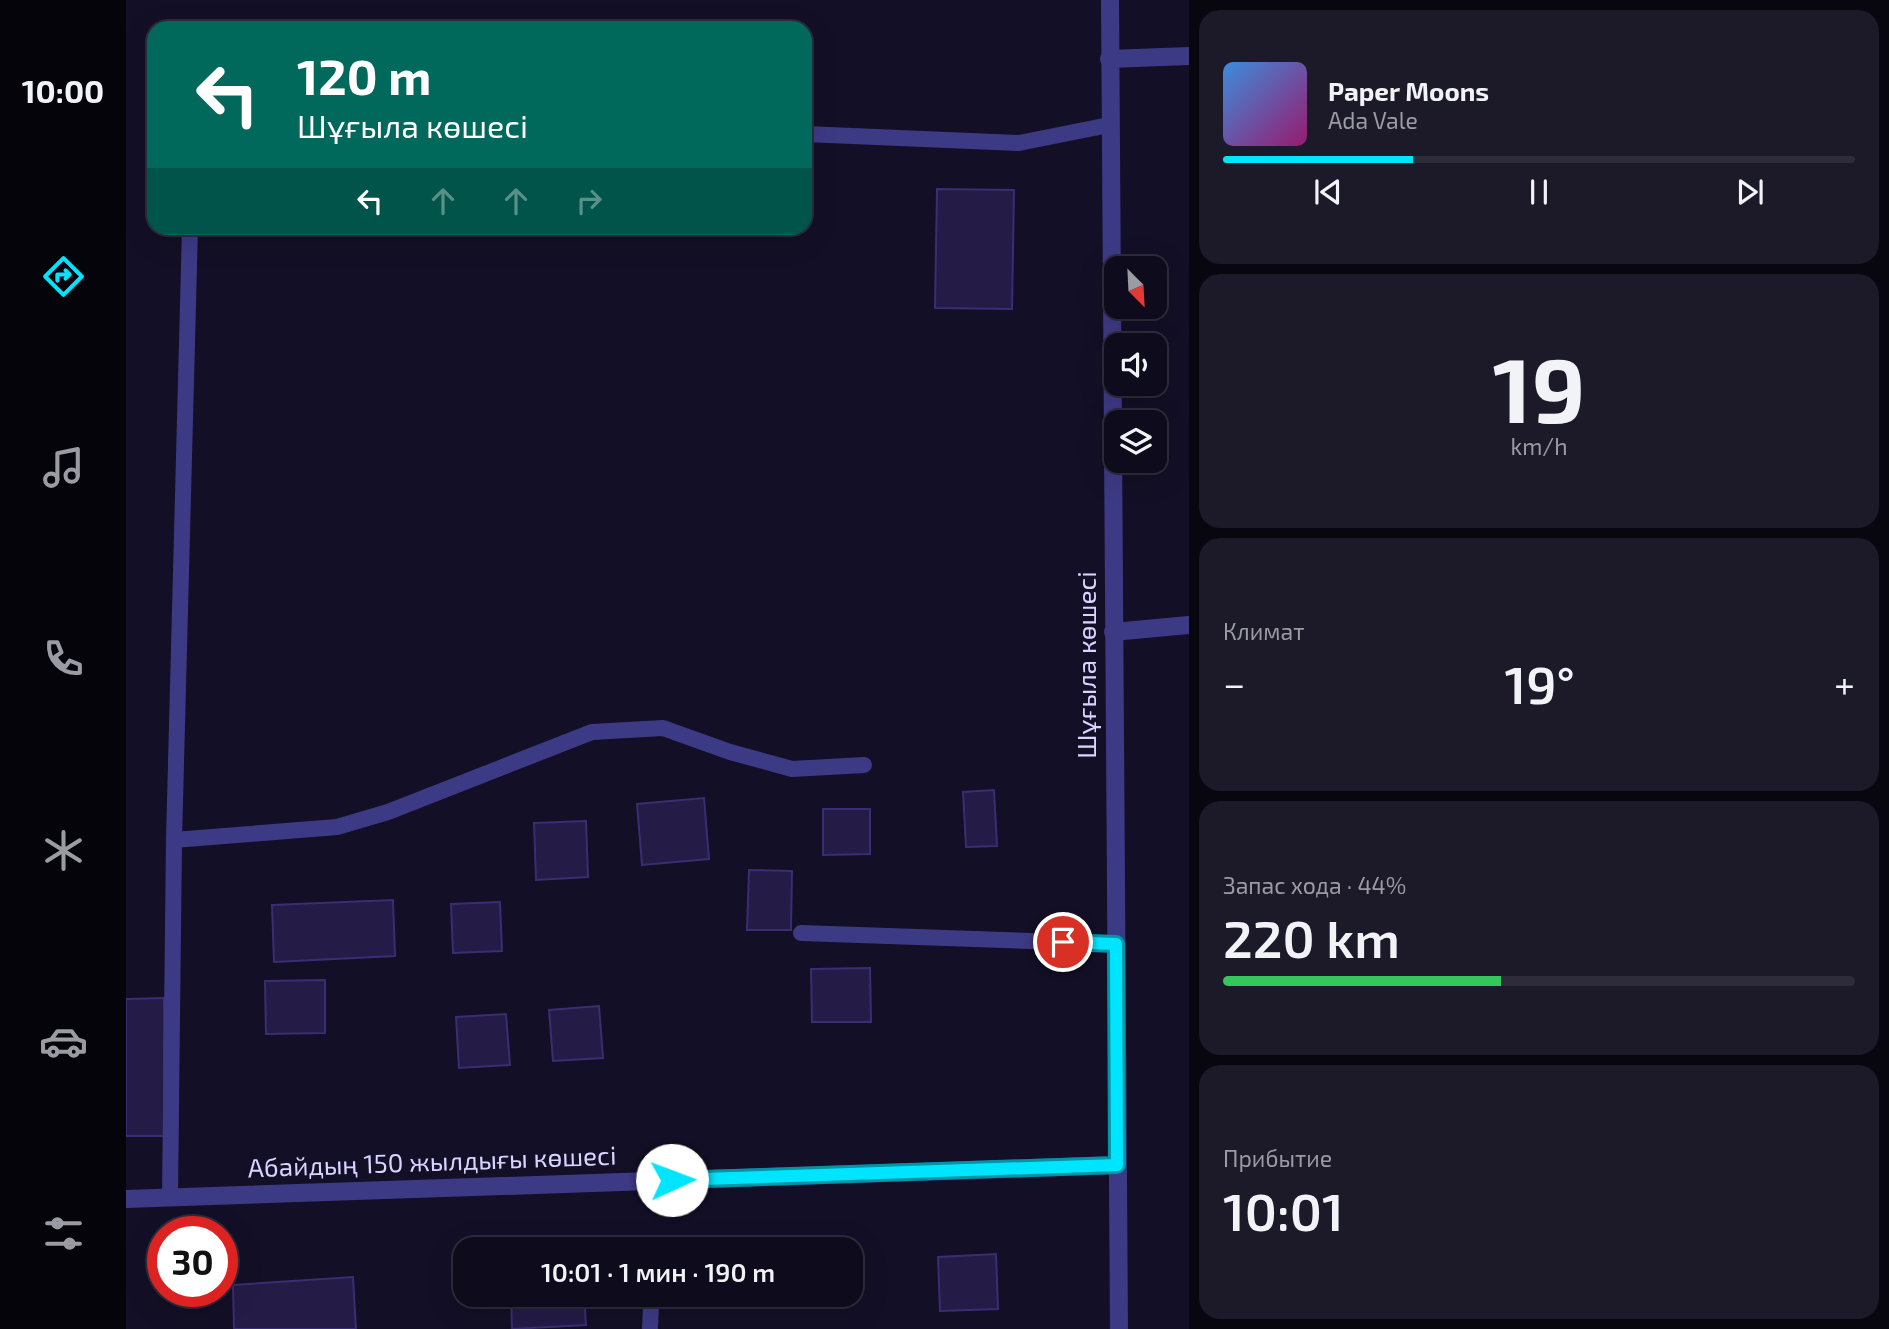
<!DOCTYPE html>
<html lang="ru">
<meta charset="utf-8">
<style>
body{margin:0;font-family:"Exo 2",sans-serif;background:#1c1929;color:#f1f3f6;height:100vh;display:flex;flex-direction:column;font-size:26px;white-space:nowrap}
*{box-sizing:border-box;margin:0}
p{font-size:23px;color:#9b9ba3}
.icon{flex:none;width:38px;height:38px;fill:none;stroke:currentColor;stroke-width:2;stroke-linecap:round;stroke-linejoin:round}
.map{position:relative;flex:1;overflow:hidden}
.side{display:flex;flex-direction:column;gap:10px;padding:10px;background:#08060f;width:700px}
.side>*{flex:none}
.banner{position:absolute;left:21px;top:21px;width:665px;height:214px;border-radius:21px;box-shadow:0 7px 28px #0002,0 0 0 2px #2e2b3b;background:#00695c;color:#fff;overflow:hidden}
.needle{width:46px;rotate:156deg}
.controls{position:absolute;left:978px;top:256px;display:grid;gap:14px}
.controls a{display:grid;place-items:center;width:63px;height:63px;border-radius:14px;background:#0e0b1c;box-shadow:0 7px 28px #0002,0 0 0 2px #2e2b3b;font-size:35px}
.speed{position:absolute;left:21px;top:1216px;display:flex;gap:14px;font-size:35px;font-weight:700;text-align:center}
.speed>*{display:grid;place-content:center;width:91px;height:91px;border-radius:50%;background:#0e0b1c;box-shadow:0 7px 28px #0002,0 0 0 2px #2e2b3b;line-height:1}
.speed .limit{border:10px solid #d22;background:#fff;color:#111}
.pin{position:absolute;display:grid;place-items:center;width:60px;height:60px;color:#fff;margin:-30px;border:4px solid #fff;border-radius:50%;box-shadow:0 2px 7px #0007}
.me{position:absolute;width:77px;margin:-38px;rotate:88deg;stroke-linejoin:round;filter:drop-shadow(0 0 5px #0008)}
.turn{display:flex;align-items:center;gap:24px;height:147px;padding:0 35px;font-size:32px}
.turn .icon{width:91px;height:91px;stroke-width:2.5}
.turn b{display:block;font-size:49px;line-height:60px}
.lanes{display:flex;align-items:center;height:66px;padding:0 35px;background:#0003;justify-content:center;gap:35px;direction:ltr}
.lanes .off{opacity:.35}
.big{font-size:52px;font-weight:600;line-height:1.1}
.side .card{flex:1;display:flex;flex-direction:column;justify-content:center;gap:10px;min-width:0;padding:0 24px;border-radius:21px;background:#1c1929}
.side .dial{align-items:center;gap:0}
.dial b{font-size:91px;line-height:1}
.song{display:flex;align-items:center;gap:21px}
.cover{width:84px;height:84px;border-radius:10px;background:linear-gradient(135deg,hsl(210 70% 55%),hsl(320 70% 35%))}
.played{height:7px;border-radius:4px;background:linear-gradient(90deg,#00e5ff 30%,#2e2b3b 30%)}
.keys{display:flex;justify-content:space-around;direction:ltr}
.heat{display:flex;justify-content:space-between;align-items:center;font-size:38px;direction:ltr}
.charge{height:10px;border-radius:5px;background:linear-gradient(90deg,#34c759 44%,#2e2b3b 0)}
.trip{position:absolute;left:327px;top:1237px;width:410px;height:70px;border-radius:21px;background:#0e0b1c;box-shadow:0 7px 28px #0002,0 0 0 2px #2e2b3b;font-weight:600;line-height:70px;text-align:center}
main{display:flex;flex:1;min-height:0}
.tabs{display:flex;flex-direction:column;width:126px;justify-content:space-around;align-items:center;background:#06040b;color:#9b9ba3}
.tabs .icon{width:49px;height:49px}
.tabs .active{color:#00e5ff}
.tabs b{font-size:32px;color:#f1f3f6}
.map>svg:first-child{display:block}
.building{fill:#241b47;stroke:#3b2d73;stroke-width:2}
.lines{fill:none;stroke-linecap:round;stroke-linejoin:round}
.service{stroke:#3d3a85;stroke-width:16}
.minor{stroke:#3d3a85;stroke-width:18}
.route-casing{stroke:#0095a6;stroke-width:18}
.route{stroke:#00e5ff;stroke-width:12}
.labels{text-anchor:middle;stroke-width:6;stroke-linejoin:round;paint-order:stroke}
.street-label{font-size:26px;fill:#d9d4ff;stroke:#130f26}
</style>
<main>
<nav class="tabs">
<b>10:00</b>
<svg class="icon active" aria-label="directions" viewBox="0 0 24 24"><path d="M12 3l9 9-9 9-9-9zM9 14v-3h6M13 9l2 2-2 2"/></svg>
<svg class="icon" aria-label="music" viewBox="0 0 24 24"><path d="M9 18V5l10-2v13"/><circle cx="6" cy="18" r="3"/><circle cx="16" cy="16" r="3"/></svg>
<svg class="icon" aria-label="phone" viewBox="0 0 24 24"><path d="M5 4h4l2 5-3 2q2 4 5 5l2-3 5 2v4C11 20 4 13 5 4z"/></svg>
<svg class="icon" aria-label="climate" viewBox="0 0 24 24"><path d="M12 3v18M4 7l16 10M4 17L20 7"/></svg>
<svg class="icon" aria-label="car" viewBox="0 0 24 24"><path d="M5 17H2v-5l4-1 3-4h7l3 4 3 1v5h-3M9 17h6M6 11h13"/><circle cx="7" cy="17" r="2"/><circle cx="17" cy="17" r="2"/></svg>
<svg class="icon" aria-label="filters" viewBox="0 0 24 24"><path d="M4 7h16M4 17h16"/><circle cx="9" cy="7" r="2"/><circle cx="15" cy="17" r="2"/></svg>
</nav>
<div class="map">
<svg width="1063" height="1329" viewBox="0 0 1063 1329">
<rect width="100%" height="100%" fill="#130f26"/>
<!-- building -->
<path class="building" d="M811,189L888,190L886,309L809,308Z
M868,790L871,846L840,847L837,792Z
M578,798L583,859L516,865L511,804Z
M697,809H744V854L697,855Z
M460,821L462,877L410,880L408,823Z
M623,870L666,871L665,930H621Z
M267,900L269,956L148,962L146,905Z
M374,902L376,951L327,953L325,904Z
M744,968L745,1022H686L685,969Z
M199,980V1033L140,1034L139,981Z
M38,998V1136H0V999Z
M473,1006L477,1058L427,1061L423,1010Z
M380,1014L384,1065L333,1068L330,1017Z
M568,1241V1250H495L494,1244Z
M684,1244V1250H625V1245Z
M870,1254L872,1309L814,1311L812,1257Z
M227,1277L230,1329H108L107,1285Z
M385,1295H458L460,1325L386,1329Z
M497,1295H570V1299L497,1302Z
M626,1295H685V1297L626,1298Z"/>
<g class="lines">
<!-- service -->
<path class="service" d="M679,134L893,143L983,125
M48,840L211,827L262,812L466,732L537,728L604,752L666,769L738,765
M675,933L990,944
M44,1197L48,840L64,228
M524,1329L525,1305"/>
<!-- minor -->
<path class="minor" d="M984,0L993,1329
M983,59L1063,56
M987,632L1063,625
M0,1199L991,1165"/>
</g>
<g class="lines">
<!-- route casing -->
<g class="route-casing">
<path id="route" d="M546,1180L991,1165L990,944L937,942"/>
</g>
<!-- route -->
<use href="#route" class="route"/>
</g>
<g class="labels">
<!-- street labels -->
<g class="street-label">
<text transform="translate(961 665) rotate(-90)" y="9">Шұғыла көшесі</text>
<text transform="translate(306 1162) rotate(-2)" y="9">Абайдың 150 жылдығы көшесі</text>
</g>
</g>
</svg>
<div class="controls">
<a><svg class="needle" viewBox="-14 -14 28 28"><path d="M0-13l5 13h-10z" fill="#e53935"/><path d="M0 13l5-13h-10z" fill="#9b9ba3"/></svg></a>
<a><svg class="icon" aria-label="sound" viewBox="0 0 24 24"><path d="M4 9h4l5-4v14l-5-4H4zM17 9q2 3 0 6"/></svg></a>
<a><svg class="icon" aria-label="layers" viewBox="0 0 24 24"><path d="M12 4l9 5-9 5-9-5zM3 14l9 5 9-5"/></svg></a>
</div>
<div class="speed"><div class="limit">30</div></div>
<div class="pin" style="left:937px;top:942px;background:#d93025"><svg class="icon" aria-label="arrive" viewBox="0 0 24 24"><path d="M6 21V4h12l-3 4 3 4H6"/></svg></div>
<svg class="me" style="left:546px;top:1180px" viewBox="-20 -20 40 40"><circle r="19" fill="#fff"/><path d="M0-13L10 11 0 6-10 11z" fill="#00e5ff"/></svg>
<div class="trip">10:01 · 1 мин · 190 m</div>
<div class="banner">
<div class="turn"><svg class="icon" aria-label="left" viewBox="0 0 24 24"><path d="M17 20v-9H6M10 6l-5 5 5 5"/></svg><div><b>120 m</b>Шұғыла көшесі</div></div>
<div class="lanes"><svg class="icon" aria-label="left" viewBox="0 0 24 24"><path d="M17 20v-9H6M10 6l-5 5 5 5"/></svg><svg class="icon off" aria-label="ahead" viewBox="0 0 24 24"><path d="M12 20V5M6 11l6-6 6 6"/></svg><svg class="icon off" aria-label="ahead" viewBox="0 0 24 24"><path d="M12 20V5M6 11l6-6 6 6"/></svg><svg class="icon off" aria-label="right" viewBox="0 0 24 24"><path d="M7 20v-9h11M14 6l5 5-5 5"/></svg></div>
</div>
</div>
<section class="side">
<div class="card">
<div class="song"><i class="cover"></i><div><b>Paper Moons</b><p>Ada Vale</p></div></div>
<div class="played"></div>
<div class="keys"><svg class="icon" aria-label="previous" viewBox="0 0 24 24"><path d="M18 5L8 12l10 7zM5 5v14"/></svg><svg class="icon" aria-label="pause" viewBox="0 0 24 24"><path d="M8 5v14M16 5v14"/></svg><svg class="icon" aria-label="next" viewBox="0 0 24 24"><path d="M6 5l10 7-10 7zM19 5v14"/></svg></div>
</div>
<div class="card dial"><b>19</b><p>km/h</p></div>
<div class="card"><p>Климат</p>
<div class="heat"><a>−</a><b class="big">19°</b><a>+</a></div>
</div>
<div class="card"><p>Запас хода · 44%</p><b class="big">220 km</b><div class="charge"></div></div>
<div class="card"><p>Прибытие</p><b class="big">10:01</b></div>
</section>
</main>
